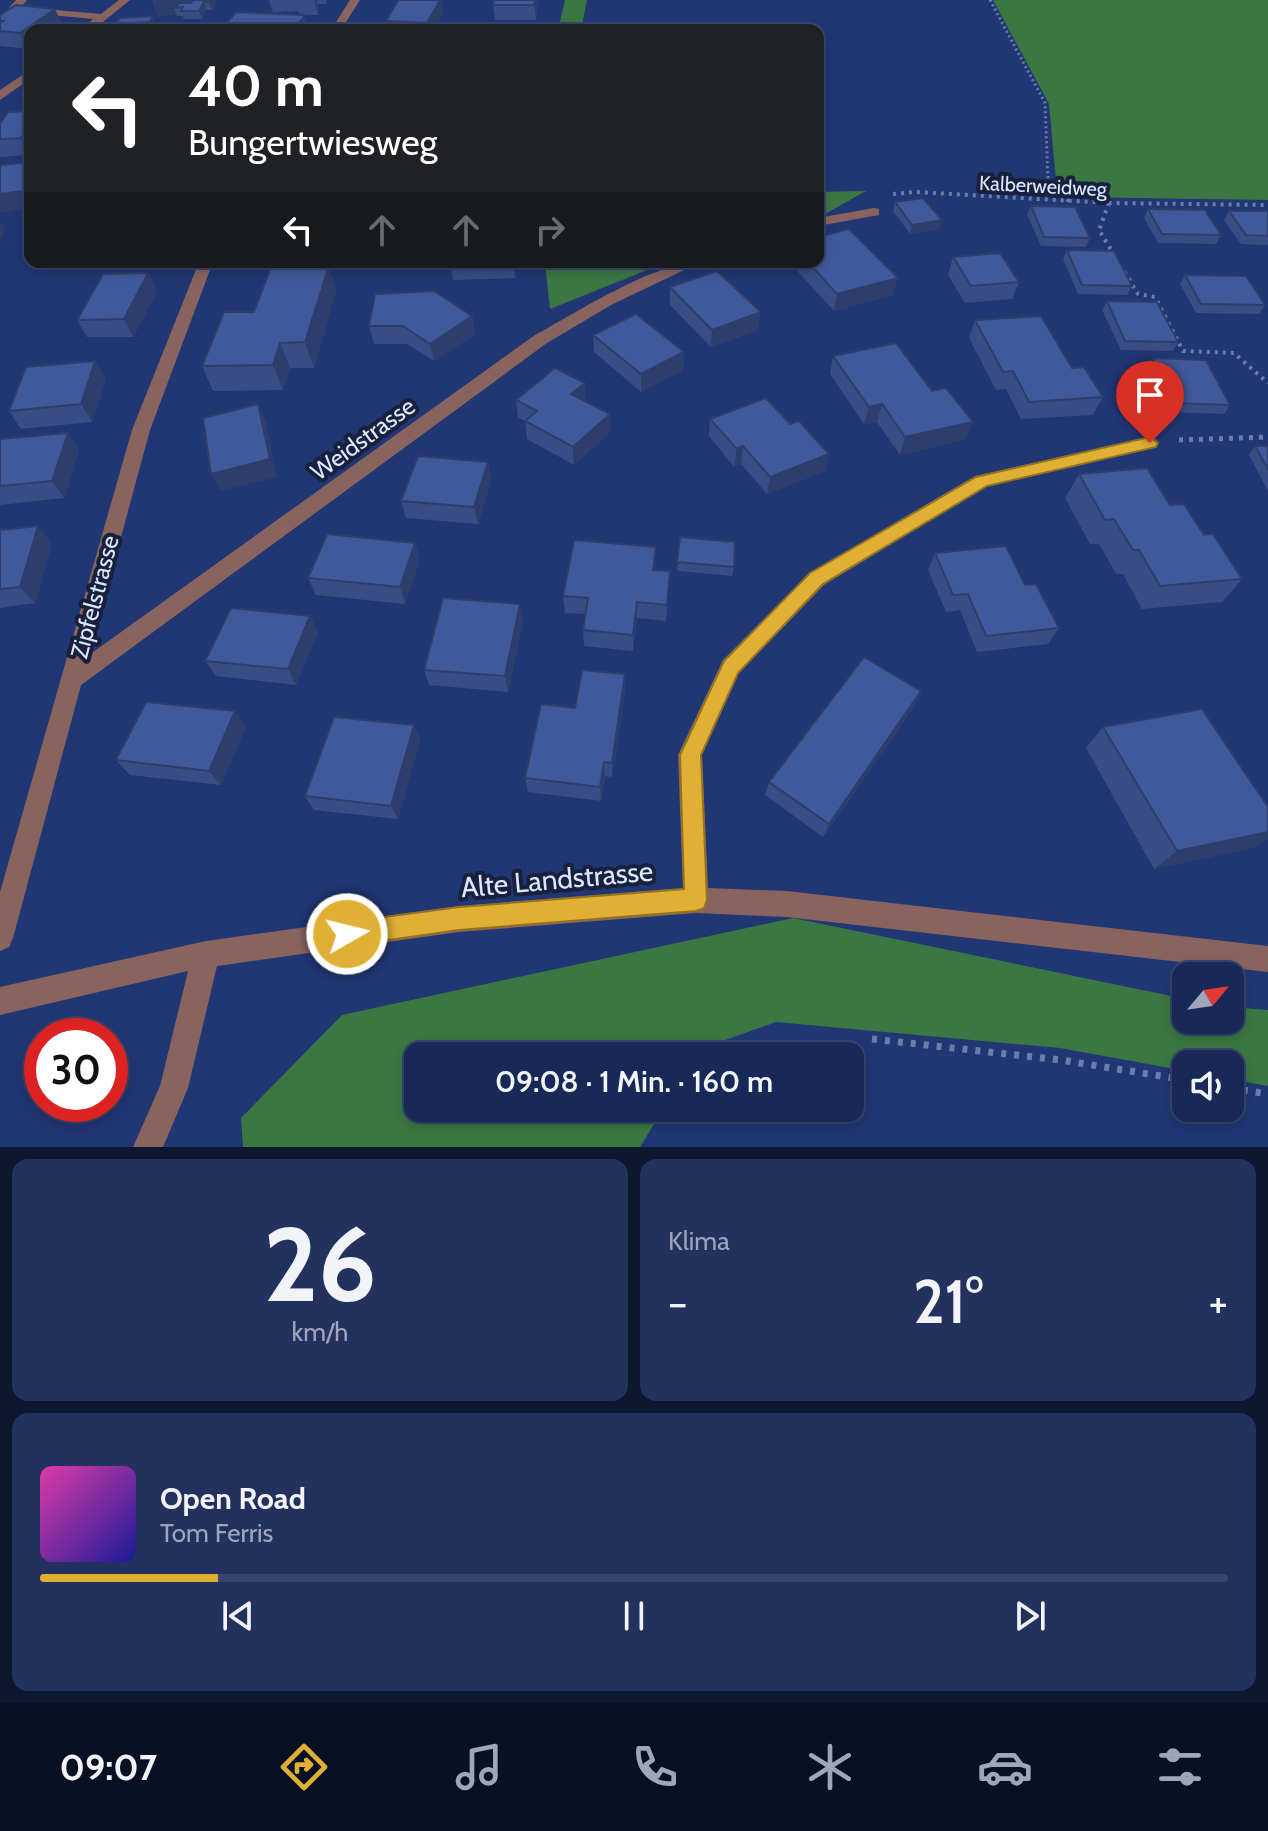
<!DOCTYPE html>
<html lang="de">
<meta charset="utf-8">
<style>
body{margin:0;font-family:Cabin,sans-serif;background:#22315d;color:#f1f3f6;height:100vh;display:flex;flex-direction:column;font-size:30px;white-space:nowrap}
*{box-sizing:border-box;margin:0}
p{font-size:26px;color:#9fa6ba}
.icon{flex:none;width:44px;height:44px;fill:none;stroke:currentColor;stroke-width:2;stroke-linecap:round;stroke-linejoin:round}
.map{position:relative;height:1147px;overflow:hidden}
.sheet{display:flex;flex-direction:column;gap:12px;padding:12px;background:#0e1730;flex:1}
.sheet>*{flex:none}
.top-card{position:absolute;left:24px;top:24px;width:800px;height:244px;border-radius:16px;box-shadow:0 4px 12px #0003,0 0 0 2px #37456d;background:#202124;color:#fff;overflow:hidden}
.needle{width:52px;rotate:61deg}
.controls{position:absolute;left:1172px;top:962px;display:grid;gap:16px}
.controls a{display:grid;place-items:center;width:72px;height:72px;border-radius:16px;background:#192957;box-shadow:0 4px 12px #0003,0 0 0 2px #37456d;font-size:40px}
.speed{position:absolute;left:24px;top:1018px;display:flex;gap:16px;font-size:40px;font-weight:700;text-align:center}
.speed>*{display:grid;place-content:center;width:104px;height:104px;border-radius:50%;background:#192957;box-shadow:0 4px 12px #0003,0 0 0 2px #37456d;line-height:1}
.speed .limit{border:12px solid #d22;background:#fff;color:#111}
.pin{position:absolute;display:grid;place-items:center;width:68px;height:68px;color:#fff;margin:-82px -34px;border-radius:50% 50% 50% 0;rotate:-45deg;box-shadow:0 0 8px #0007}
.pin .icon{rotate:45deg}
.me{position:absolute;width:88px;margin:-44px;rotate:82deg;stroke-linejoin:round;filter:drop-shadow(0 0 6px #0008)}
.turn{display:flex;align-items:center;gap:28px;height:168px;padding:0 32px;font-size:36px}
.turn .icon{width:104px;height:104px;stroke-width:2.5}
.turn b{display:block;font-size:56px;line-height:68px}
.lanes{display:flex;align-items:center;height:76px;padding:0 32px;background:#0003;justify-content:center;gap:40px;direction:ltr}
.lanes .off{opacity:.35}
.big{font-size:60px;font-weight:600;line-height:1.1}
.sheet .widget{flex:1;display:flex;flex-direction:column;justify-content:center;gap:12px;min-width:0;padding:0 28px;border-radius:16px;background:#22315d}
.sheet .dial{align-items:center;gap:0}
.dial b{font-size:104px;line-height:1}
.song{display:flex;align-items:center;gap:24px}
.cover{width:96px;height:96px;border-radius:12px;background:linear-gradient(135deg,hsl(320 70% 55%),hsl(240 70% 35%))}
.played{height:8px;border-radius:4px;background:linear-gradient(90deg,#e0b034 15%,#37456d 15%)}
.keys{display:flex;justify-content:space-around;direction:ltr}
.heat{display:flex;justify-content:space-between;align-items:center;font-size:44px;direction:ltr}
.sheet .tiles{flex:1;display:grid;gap:12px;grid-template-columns:1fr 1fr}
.widget:last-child{grid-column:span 2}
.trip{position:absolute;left:404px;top:1042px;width:460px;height:80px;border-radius:16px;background:#192957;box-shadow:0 4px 12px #0003,0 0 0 2px #37456d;font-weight:600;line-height:80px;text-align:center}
.dock{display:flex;height:128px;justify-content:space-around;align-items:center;background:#0a1023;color:#9fa6ba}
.dock .icon{width:56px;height:56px}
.dock .on{color:#e0b034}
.dock b{font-size:36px;color:#f1f3f6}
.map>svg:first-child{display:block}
.green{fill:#3b7742}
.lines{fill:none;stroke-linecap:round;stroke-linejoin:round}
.path-far3{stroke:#6b7daa;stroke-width:3;stroke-dasharray:2 3;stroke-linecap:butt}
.path-far2{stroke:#6b7daa;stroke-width:4;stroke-dasharray:3 5;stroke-linecap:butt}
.path-far1{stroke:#6b7daa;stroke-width:5;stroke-dasharray:4 6;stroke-linecap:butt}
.path{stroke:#6b7daa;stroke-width:7;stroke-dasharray:5 8;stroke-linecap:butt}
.minor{fill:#89645f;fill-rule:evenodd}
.wall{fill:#374d84}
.shaded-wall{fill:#2d3e6c}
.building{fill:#40599a;stroke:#2d3e6c;stroke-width:2}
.route{fill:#e0b034;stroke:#927222;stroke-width:2}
.labels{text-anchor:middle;stroke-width:8;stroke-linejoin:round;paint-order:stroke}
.far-street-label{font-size:20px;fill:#dce6fc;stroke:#17213d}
.street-label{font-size:24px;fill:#dce6fc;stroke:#17213d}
.near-street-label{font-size:28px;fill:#dce6fc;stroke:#17213d}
</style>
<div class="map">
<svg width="1268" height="1147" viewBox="0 0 1268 1147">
<rect width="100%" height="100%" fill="#213774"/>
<!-- green -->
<path class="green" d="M565,0H587L581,30H558Z
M993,0H1268V200L1073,197L1056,180L1049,104Z
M866,191L827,213L818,214V192Z
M545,262H572V270L592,262H667L550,309Z
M793,918L1186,999V1020H1230V1007L1268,1010V1086L1230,1079V1064H1186V1071L1060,1048L776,1022L700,1049L695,1056H418V1108H664L640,1147H243L241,1118L342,1015Z"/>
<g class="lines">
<!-- path-far3 -->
<path class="path-far3" d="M990,0L1045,103L1048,180L1052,184"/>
<!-- path-far2 -->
<path class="path-far2" d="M1050,182L1069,201
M893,194L916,192L1109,203L1268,205
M1109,203L1099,230L1115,256
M1120,265L1138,294L1155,297L1183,351L1234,353L1268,383"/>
<!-- path-far1 -->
<path class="path-far1" d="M1179,440L1268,437"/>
<!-- path -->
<path class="path" d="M872,1039L1061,1060L1186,1080
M1230,1088L1268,1094"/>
<!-- minor -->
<path class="minor" d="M16,0H27L21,7L101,14L119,0H130L93,30H81L93,19L9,11L8,9Z
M350,0H360L341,30H331Z
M30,70V79L0,100V90Z
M874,208L879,209V215L818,226V218Z
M199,262H213L150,430L89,655L535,335C578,312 654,262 701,262L611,305L547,343L81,685L13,938L9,947L0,951V892L132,430Z
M1150,437L1156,439L1159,443L1156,447L987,486L824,585L739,673L702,755L708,888L787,891L1268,946V972L787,917L696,913L459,932L217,966L188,1088L163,1147H133L160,1086L188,971L0,1015V987L206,941L459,906L683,888L678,755L723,660L810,573L975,476Z"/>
</g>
<!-- wall -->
<path class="wall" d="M153,0H217L212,10H206L202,19H184L183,16H177L176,14L158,16Z
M269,0H327L326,4H318V15H305L299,14L298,11L273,12Z
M398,0H441L443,13L434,30H387L386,21Z
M494,0H538L536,20H495L493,5Z
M55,9L62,25L54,30H30L28,49L0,46V15Z
M153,16L157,27L168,25L170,30H108L118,28L116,24Z
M30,111V155L0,157V124Z
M895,202L939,229L910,234L893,211Z
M1031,206L1090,238L1086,247L1041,246L1027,215Z
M1148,209L1221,235L1216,244L1158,243L1144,218Z
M1229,211H1268V245L1241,244L1224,220Z
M1067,250L1132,286L1127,295L1078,294L1063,259Z
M953,257L1019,282L1012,299L965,303L948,275Z
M332,262H383L382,265L333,266Z
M450,262H517L515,278L453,280Z
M789,262H818L893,295L834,311Z
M329,266L336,291L314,368H290L283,390L213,391L202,366L254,312Z
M148,273L157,291L133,337H87L77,320Z
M1185,275L1265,305L1259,314L1196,313L1180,284Z
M670,287L758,330L711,347L670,305Z
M1107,301L1178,342L1173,351L1121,350L1102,310Z
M472,316L475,334L434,361L407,344H374L369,326Z
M975,320L1072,368L1103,397L1093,415L1021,419L1006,389L996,390L969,338Z
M593,335L684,352L683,370L641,392L594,352Z
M833,356L966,439L900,455L877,422L864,424L830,374Z
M1152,358L1230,405L1224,414L1169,412L1147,368Z
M106,379L92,422L21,429L9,411Z
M516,400L586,401H585L610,414V432L574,465L527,439L525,421L518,418Z
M710,419L790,424L829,454L825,471L767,494L741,464L734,467L709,436Z
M0,439L79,450L64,498L0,505Z
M1255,446H1268V491L1249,455Z
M488,462L491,480L478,524L406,518L401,501Z
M1079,474L1170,505L1204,535L1242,579L1222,602L1142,609L1123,574H1116L1099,544H1090L1065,498Z
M0,530L52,543L35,603L0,608Z
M680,537L734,567L732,576L677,571Z
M415,543L420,560L405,604L316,595L308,578Z
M656,547L654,570L669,588L666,621L637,618L633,651L584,646L583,630L585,614L565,613L563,596Z
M935,553L1025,585L1059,628L1048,644L977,652L960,610L946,612L928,570Z
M310,616L318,632L296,685L216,676L205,661Z
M523,621L508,692L429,685L424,670Z
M625,690L612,777L605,776L601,801L528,792L525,778L575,708Z
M914,707L823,837L765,795L769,782Z
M414,725L420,740L398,819L314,810L305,796Z
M246,726L221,785L130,775L116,760Z
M1103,727L1256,847L1154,869L1086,748Z"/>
<!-- shaded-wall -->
<path class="shaded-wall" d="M158,0H192L194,7L174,8L176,14L158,16L152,1Z
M211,0H217L212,10L209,2Z
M314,0H317L318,15Z
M440,0H441L443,13L434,30H428L427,23Z
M535,0H538L536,20L534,5Z
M204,2L206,10L202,19L199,11Z
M55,9L62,25L54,30H30V47L28,49L20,33Z
M305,15L309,30H294Z
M153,16L158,30H153L150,22Z
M133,23L136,30H129Z
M28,126L30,130V155L21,138Z
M30,166V209L0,213V194Z
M0,220L5,229L0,242Z
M942,220L939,229L910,234L912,225Z
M513,262H517L515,278Z
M329,266L336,291L314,368L305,342Z
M148,273L157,291L133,337L124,319Z
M898,278L893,295L834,311L837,294Z
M761,312L758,330L711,347L712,330Z
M472,316L475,334L434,361L430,344Z
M280,343L290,368L283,390L273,365Z
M684,352L683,370L641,392V374Z
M95,361L106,379L92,422L81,404Z
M585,383L586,401L573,412L571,394Z
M258,404L266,422L277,477L220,491L211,474Z
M882,404L877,422L864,424L869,407Z
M610,414V432L574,465L573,447Z
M973,422L966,439L900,455L905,437Z
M68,433L79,450L64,498L52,481Z
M743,446L741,464L734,467L737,449Z
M829,454L825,471L767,494L770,477Z
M488,462L491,480L478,524L474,507Z
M38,526L52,543L35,603L20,587Z
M415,543L420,560L405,604L400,587Z
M637,602V618L633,651V635Z
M520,604L523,621L508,692L505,676Z
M310,616L318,632L296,685L288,669Z
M625,674V690L612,777V763Z
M921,691L914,707L823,837L829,824Z
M235,711L246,726L221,785L209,771Z
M414,725L420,740L398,819L391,806Z
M604,762L605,776L601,801L600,787Z
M1268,832V839L1256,847L1154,869L1177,851Z"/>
<!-- building -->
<path class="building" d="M193,0H211L209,2H204L199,11H181L183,7L174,8L180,3H191Z
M398,0H440L427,23L386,21Z
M494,0H535L534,5H493Z
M16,5L55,9L20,33L0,31V23L3,21H0V15Z
M236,12L305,15L294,30H221Z
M153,16L150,22L133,23L129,30H108L109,28L120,27L122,24H116L120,18Z
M168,25L165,30H140Z
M528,27L527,30H485V28Z
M30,111V126H28L21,138L0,139V124L8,112Z
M30,162L24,191L0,194V165Z
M923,198L942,220L912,225L895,202Z
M1031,206L1075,207L1090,238L1044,237Z
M1148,209L1205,210L1221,235L1162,234Z
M1229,211H1268V236L1246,235Z
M849,229L898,278L837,294L808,262H818V237Z
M1067,250L1114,251L1132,286L1082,285Z
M1000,253L1019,282L971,286L953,257Z
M329,266L305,342L280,343L273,365L202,366L224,312H254L271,267Z
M717,271L761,312L712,330L670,287Z
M148,273L124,319L77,320L103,274Z
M1185,275L1246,276L1265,305L1201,304Z
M434,291L472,316L430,344L403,326H369L375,294Z
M1107,301L1157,302L1178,342L1125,341Z
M636,314L684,352L641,374L593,335Z
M1041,316L1072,368L1084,367L1103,397L1029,402L1013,371L1003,372L975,320Z
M896,343L932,391L946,388L973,422L905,437L882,404L869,407L833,356Z
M1152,358L1206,360L1230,405L1174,403Z
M95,361L81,404L9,411L26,367Z
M555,368L585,383L571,394L610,414L573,447L525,421L537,411L516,400Z
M766,398L790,424L799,421L829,454L770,477L743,446L737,449L710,419Z
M258,404L270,459L211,474L203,418Z
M68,433L52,481L0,486V439Z
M1255,446H1268V469Z
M418,456L488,462L474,507L401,501Z
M1147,468L1170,505L1184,504L1204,535L1213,534L1242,579L1160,586L1139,550H1133L1114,519L1105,520L1079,474Z
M38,526L20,587L0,589V530Z
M327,534L415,543L400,587L308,578Z
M680,537L735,542L734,567L677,562Z
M574,540L656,547L653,570L670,571L667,605L637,602L633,635L583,630L588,598L563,596Z
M1006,546L1025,585L1036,584L1059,628L986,636L968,594L953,595L935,553Z
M443,598L520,604L505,676L424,670Z
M231,608L310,616L288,669L205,661Z
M864,657L921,691L829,824L769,782Z
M582,670L625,674L612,763L604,762L600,787L525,778L541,704L575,708Z
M146,702L235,711L209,771L116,760Z
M1202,709L1268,807V832L1177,851L1103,727Z
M334,717L414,725L391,806L305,796Z"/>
<!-- route -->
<path class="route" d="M1150,437L1158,443L1156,447L987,486L823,584L738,673L701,755L707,900L704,908L696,911L459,930L347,946L338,943L335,934L338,926L347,922L459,907L684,889L680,755L724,661L810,573L976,477Z"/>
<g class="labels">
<!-- far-street labels -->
<g class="far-street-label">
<text transform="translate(1043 186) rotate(3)" y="7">Kalberweidweg</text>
</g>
<!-- street labels -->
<g class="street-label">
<text transform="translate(363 439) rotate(-36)" y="8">Weidstrasse</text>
<text transform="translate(95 597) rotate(-75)" y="8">Zipfelstrasse</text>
</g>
<!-- near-street labels -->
<g class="near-street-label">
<text transform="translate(557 879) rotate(-5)" y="10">Alte Landstrasse</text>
</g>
</g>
</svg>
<div class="controls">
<a><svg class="needle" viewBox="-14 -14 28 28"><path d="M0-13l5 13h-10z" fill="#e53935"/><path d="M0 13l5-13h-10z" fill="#9fa6ba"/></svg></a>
<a><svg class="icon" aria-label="sound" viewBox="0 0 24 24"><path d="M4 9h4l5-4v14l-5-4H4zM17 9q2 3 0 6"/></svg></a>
</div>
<div class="speed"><div class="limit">30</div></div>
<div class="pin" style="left:1150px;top:443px;background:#d93025"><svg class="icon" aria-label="arrive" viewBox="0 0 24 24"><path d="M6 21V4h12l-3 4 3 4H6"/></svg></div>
<svg class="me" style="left:347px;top:934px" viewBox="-20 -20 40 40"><circle r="17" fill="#e0b034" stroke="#fff" stroke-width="3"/><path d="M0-11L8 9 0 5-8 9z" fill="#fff"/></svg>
<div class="trip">09:08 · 1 Min. · 160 m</div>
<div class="top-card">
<div class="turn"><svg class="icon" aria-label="left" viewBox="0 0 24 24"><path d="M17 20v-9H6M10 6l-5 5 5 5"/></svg><div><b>40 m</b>Bungertwiesweg</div></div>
<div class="lanes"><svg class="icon" aria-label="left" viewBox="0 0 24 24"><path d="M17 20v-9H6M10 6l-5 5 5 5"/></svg><svg class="icon off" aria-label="ahead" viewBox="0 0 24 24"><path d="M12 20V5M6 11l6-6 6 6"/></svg><svg class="icon off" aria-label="ahead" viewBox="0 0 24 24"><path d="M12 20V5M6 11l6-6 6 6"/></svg><svg class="icon off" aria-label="right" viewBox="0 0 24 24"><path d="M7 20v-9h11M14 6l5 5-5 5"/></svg></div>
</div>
</div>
<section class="sheet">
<div class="tiles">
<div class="widget dial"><b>26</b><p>km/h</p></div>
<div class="widget"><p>Klima</p>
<div class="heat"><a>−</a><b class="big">21°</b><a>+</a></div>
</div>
<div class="widget">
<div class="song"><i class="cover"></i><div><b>Open Road</b><p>Tom Ferris</p></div></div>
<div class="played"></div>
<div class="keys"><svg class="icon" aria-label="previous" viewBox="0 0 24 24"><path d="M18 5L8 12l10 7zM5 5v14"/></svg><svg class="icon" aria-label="pause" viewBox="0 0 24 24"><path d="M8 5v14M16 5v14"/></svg><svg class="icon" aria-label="next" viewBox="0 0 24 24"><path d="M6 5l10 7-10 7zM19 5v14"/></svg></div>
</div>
</div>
</section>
<nav class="dock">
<b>09:07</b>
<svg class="icon on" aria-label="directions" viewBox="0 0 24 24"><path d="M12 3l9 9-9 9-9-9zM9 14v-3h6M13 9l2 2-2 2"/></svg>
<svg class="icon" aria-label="music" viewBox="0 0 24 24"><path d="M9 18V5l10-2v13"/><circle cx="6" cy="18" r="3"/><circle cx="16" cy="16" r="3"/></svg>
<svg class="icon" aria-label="phone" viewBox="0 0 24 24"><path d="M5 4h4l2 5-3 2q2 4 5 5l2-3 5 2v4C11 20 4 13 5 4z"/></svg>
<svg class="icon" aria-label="climate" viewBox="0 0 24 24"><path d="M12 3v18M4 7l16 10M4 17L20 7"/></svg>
<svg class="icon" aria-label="car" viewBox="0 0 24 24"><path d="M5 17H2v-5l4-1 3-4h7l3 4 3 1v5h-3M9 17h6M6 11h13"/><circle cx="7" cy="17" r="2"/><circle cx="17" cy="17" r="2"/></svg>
<svg class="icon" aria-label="filters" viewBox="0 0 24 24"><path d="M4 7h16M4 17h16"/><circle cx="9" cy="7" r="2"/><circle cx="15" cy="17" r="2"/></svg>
</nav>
